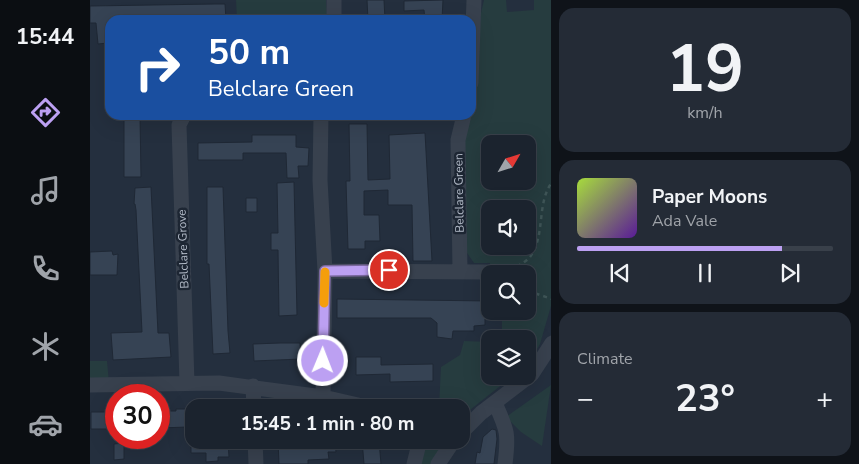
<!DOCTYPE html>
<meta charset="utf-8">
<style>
body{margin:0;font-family:"Nunito Sans",sans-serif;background:#242b36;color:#f1f3f6;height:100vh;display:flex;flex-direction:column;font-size:19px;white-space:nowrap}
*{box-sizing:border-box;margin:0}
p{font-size:16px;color:#a0a4aa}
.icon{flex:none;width:28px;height:28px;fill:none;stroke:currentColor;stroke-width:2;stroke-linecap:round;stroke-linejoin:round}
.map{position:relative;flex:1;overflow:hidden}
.details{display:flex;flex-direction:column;gap:8px;padding:8px;background:#0f1319;width:308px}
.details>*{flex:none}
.top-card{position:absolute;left:15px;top:15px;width:371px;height:105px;border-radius:15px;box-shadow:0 5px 20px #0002,0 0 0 1px #39404a;background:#1a4fa0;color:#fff;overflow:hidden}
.needle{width:32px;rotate:51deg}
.controls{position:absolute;left:391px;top:135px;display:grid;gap:10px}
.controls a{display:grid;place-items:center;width:55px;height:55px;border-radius:10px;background:#1b232e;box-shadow:0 5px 20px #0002,0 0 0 1px #39404a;font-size:25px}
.speed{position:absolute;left:15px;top:384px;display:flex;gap:10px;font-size:25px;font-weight:700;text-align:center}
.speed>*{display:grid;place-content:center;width:65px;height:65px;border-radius:50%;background:#1b232e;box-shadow:0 5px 20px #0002,0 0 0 1px #39404a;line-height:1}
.speed .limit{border:8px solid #d22;background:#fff;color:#111}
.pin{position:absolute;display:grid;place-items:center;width:42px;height:42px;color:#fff;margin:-21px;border:2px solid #fff;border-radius:50%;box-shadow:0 1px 5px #0007}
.me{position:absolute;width:55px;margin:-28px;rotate:1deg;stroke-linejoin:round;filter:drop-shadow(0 0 4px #0008)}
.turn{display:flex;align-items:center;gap:18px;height:105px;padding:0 20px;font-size:22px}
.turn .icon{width:65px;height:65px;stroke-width:2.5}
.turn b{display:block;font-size:35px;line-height:42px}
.big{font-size:38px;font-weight:700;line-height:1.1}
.details .widget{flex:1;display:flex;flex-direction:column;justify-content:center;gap:8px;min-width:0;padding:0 18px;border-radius:15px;background:#242b36}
.details .dial{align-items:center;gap:0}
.dial b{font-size:65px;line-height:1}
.song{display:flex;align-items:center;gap:15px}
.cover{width:60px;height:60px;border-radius:8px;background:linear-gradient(135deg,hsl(80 70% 55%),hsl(270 70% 35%))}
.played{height:5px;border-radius:2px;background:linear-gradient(90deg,#bca0f2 80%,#39404a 80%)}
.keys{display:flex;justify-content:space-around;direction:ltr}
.heat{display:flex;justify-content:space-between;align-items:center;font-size:28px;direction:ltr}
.trip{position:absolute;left:95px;top:399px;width:285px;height:50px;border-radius:15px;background:#1b232e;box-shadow:0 5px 20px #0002,0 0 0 1px #39404a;font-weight:700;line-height:50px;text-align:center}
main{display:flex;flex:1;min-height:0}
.tab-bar{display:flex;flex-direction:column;width:90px;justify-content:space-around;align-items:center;background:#0b0e12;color:#a0a4aa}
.tab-bar .icon{width:35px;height:35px}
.tab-bar .on{color:#bca0f2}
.tab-bar b{font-size:22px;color:#f1f3f6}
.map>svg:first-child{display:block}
.green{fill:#263c3f;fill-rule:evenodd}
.building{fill:#364354;stroke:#1f2835}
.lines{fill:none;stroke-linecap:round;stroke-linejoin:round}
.path{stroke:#3f5557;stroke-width:2.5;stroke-dasharray:4 4;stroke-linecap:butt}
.minor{stroke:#38414e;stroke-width:15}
.route-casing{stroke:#7a689d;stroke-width:12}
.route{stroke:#bca0f2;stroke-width:9}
.slow{stroke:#f59e0b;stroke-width:9}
.labels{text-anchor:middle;stroke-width:5;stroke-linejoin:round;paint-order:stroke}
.street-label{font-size:12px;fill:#b4bcc9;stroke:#1d2633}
</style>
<main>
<nav class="tab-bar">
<b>15:44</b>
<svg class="icon on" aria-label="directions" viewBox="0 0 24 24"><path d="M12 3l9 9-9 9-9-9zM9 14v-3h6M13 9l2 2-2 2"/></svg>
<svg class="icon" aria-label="music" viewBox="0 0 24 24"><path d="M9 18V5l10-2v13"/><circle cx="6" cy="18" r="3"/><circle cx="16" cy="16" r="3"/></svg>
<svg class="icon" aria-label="phone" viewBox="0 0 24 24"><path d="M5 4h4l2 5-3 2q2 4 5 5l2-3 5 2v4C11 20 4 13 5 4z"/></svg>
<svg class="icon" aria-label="climate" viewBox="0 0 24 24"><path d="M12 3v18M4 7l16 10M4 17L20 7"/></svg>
<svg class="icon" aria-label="car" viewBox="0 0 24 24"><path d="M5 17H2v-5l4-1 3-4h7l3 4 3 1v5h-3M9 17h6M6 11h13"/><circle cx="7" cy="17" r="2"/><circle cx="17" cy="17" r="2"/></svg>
</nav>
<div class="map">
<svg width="462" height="464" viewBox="0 0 462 464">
<rect width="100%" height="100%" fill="#242f3e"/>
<!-- green -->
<path class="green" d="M146,0H236L237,16L239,20H147Z
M394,0H416L417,12L444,10V0H461V306L450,344L438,364V339H412V311H438V274H400V263H384L375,250V133L383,107L391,13ZM400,144H438V181H400ZM400,209H438V246H400Z
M374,341L400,342V376H423L371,417V408L349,407L351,367L370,355Z
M0,361H17L19,383L0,384Z
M461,385L452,446L431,432L416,417Z
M335,442L346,444L349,450L343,464H330Z"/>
<!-- building -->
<path class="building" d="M277,0H294L295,20H278Z
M353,0L352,20H335L334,10L314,11V1Z
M124,4H135L136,20H20V23H17L18,43L8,44L6,23H0V6Z
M34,115H50L51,177H34Z
M259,124H277L278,180L300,179L299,135L335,133L342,261H323L322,205H298V190L274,191V215H289L290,241H275V249H258L256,181H260Z
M162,135H206V147L219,148L218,166H208L209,178H197L196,153H153V160H108V143L162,142Z
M204,182L207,315L189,316L188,250H181V233H188L187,183Z
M61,187L68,333H79L81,357L23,360L21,333L52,332L46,210L45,204H44L45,188Z
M117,187H133L138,331L140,353L123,354L119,264H117Z
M156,198H167V212H156Z
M22,251L23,255L28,254L27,275H0V252Z
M247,299L400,301V319H395V325L384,326V331H363L362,339L347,337V323L341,318H247Z
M190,343H210L211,359L164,361L163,344Z
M266,357H291V365L343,364V381L300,382V374L266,375Z
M86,409H98V427L69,428V411H86Z
M1,412H26V429H1Z
M402,429L406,430L407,439L404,464H385L387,452L390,453L393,437Z
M101,440H138L139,457H128V461L116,462V453H101Z
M188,440H245L246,452H238L239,459L218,460V464H189Z
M272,440H289L291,464H274Z
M34,443V459L24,460V444Z"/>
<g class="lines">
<!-- path -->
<path class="path" d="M413,274C421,269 434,264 440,257C456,235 446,204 462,182
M438,291L462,299"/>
<!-- minor -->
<path class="minor" d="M244,20V0
M381,83L384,0
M94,115L89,125L97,383
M231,115L230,180L235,271L233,397
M235,271L396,272
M370,271L368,140L374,115
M0,385L129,383L233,397L281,408
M163,386L164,408
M405,403C417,430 419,433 415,464
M371,433L391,413L442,374L462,343
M165,440L166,464
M324,464L330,440
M348,464L364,440"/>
</g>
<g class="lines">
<!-- route casing -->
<g class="route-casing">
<path id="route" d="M233,361L235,271L299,270"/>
</g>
<!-- route -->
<use href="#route" class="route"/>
<!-- slow -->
<path class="slow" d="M234,303L235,272"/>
</g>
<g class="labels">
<!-- street labels -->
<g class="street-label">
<text transform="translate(369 193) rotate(-91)" y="4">Belclare Green</text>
<text transform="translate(93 249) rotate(-92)" y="4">Belclare Grove</text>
</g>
</g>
</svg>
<div class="controls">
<a><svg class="needle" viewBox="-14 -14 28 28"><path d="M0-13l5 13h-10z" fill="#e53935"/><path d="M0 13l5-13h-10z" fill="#a0a4aa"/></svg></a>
<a><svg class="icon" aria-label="sound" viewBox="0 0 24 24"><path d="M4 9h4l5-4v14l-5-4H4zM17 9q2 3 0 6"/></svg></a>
<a><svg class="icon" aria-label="search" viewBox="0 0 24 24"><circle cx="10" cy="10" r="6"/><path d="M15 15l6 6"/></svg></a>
<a><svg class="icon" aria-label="layers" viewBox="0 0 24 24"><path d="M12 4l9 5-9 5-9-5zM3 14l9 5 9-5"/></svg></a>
</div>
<div class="speed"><div class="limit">30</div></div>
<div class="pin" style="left:299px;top:270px;background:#d93025"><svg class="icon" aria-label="arrive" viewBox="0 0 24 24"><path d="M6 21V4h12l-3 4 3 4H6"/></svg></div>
<svg class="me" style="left:233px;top:361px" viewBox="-20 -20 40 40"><circle r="17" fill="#bca0f2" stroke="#fff" stroke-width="3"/><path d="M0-11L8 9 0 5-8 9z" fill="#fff"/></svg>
<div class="trip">15:45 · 1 min · 80 m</div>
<div class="top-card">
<div class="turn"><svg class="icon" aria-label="right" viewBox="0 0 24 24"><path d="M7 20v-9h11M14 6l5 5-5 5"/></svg><div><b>50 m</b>Belclare Green</div></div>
</div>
</div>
<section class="details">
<div class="widget dial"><b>19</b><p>km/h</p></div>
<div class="widget">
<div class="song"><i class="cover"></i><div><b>Paper Moons</b><p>Ada Vale</p></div></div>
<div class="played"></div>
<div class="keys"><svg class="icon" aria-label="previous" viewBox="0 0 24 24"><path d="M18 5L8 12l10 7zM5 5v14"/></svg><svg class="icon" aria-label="pause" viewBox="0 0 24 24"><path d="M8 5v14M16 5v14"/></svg><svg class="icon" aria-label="next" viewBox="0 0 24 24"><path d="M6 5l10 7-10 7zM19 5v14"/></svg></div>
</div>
<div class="widget"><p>Climate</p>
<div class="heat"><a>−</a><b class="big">23°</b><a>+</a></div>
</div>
</section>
</main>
